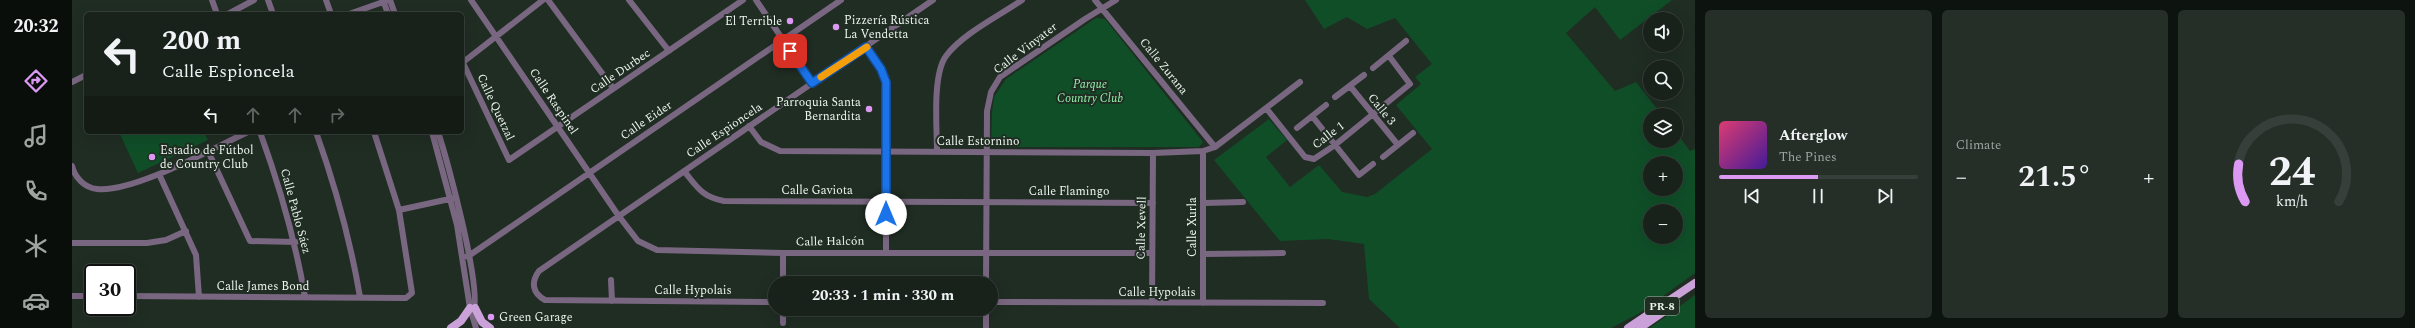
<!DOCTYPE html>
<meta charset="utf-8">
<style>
body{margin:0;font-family:Spectral,serif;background:#252f27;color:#f1f3f6;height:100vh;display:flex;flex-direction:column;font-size:15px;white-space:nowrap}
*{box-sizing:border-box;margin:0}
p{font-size:13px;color:#9fa4a2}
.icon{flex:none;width:22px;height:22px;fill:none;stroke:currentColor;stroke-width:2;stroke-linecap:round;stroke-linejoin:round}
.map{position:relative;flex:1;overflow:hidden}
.side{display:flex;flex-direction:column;gap:10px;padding:10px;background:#0d130e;width:720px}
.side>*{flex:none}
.guide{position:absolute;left:12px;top:12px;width:380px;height:122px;border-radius:6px;box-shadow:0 4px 16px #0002,0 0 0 1px #363f39;background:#18221a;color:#f1f3f6;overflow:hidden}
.buttons{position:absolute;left:1571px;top:12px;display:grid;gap:8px}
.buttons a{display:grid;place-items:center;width:40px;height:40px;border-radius:50%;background:#18221a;box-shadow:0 4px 16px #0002,0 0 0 1px #363f39;font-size:20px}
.speed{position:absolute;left:12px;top:264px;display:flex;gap:8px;font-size:20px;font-weight:700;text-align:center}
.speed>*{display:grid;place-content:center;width:52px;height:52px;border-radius:50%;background:#18221a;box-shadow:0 4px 16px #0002,0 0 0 1px #363f39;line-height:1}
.speed .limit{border:2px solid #111;border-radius:6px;background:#fff;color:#111}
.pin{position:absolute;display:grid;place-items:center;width:34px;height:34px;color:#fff;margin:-17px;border-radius:8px;box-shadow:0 2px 6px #0006}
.me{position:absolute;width:44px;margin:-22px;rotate:0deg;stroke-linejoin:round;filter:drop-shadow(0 0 3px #0008)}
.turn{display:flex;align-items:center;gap:14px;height:84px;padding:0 12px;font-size:18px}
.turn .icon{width:52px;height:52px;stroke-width:2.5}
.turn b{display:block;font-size:28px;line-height:34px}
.lanes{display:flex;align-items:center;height:38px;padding:0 12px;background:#0003;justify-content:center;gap:20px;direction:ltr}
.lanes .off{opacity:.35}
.big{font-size:30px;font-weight:700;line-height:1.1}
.side .widget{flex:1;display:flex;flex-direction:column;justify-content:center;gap:6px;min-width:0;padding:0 14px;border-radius:6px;background:#252f27}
.side .dial{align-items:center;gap:0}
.dial svg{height:104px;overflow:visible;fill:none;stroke:#363f39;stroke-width:7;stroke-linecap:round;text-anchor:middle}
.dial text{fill:#f1f3f6;stroke:none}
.song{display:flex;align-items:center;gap:12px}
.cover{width:48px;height:48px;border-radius:6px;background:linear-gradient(135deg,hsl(340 70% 55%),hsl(260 70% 35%))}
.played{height:4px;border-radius:2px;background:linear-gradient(90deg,#dc99f4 50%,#363f39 50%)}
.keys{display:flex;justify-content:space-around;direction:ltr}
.heat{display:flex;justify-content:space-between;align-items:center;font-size:22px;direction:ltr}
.side .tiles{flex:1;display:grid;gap:10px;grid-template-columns:repeat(3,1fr)}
.trip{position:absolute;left:696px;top:276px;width:230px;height:40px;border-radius:20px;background:#18221a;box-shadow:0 4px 16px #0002,0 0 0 1px #363f39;font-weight:700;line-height:40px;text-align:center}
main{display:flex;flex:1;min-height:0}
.dock{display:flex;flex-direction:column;width:72px;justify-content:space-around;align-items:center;background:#0a0e0a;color:#9fa4a2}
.dock .icon{width:28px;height:28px}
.dock .selected{color:#dc99f4}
.dock b{font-size:18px;color:#f1f3f6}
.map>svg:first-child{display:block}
.green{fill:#104e28;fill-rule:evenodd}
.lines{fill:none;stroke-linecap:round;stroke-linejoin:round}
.minor{stroke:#796680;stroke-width:6}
.major{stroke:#caa2d9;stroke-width:8}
.route-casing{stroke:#114b97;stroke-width:10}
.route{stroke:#1a73e8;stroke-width:7}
.slow{stroke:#f59e0b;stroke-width:7}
.poi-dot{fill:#dc99f4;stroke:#202d23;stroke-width:1.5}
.labels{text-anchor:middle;stroke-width:4;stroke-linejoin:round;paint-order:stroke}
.shield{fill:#202d23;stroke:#afb9b1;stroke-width:1}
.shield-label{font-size:11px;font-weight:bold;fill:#ecf5ee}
.poi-label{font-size:12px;fill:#ecf5ee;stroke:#202d23;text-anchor:start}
.street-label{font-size:12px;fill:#ecf5ee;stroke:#202d23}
.park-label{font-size:12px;font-style:italic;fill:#91f1aa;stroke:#202d23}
</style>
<main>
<nav class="dock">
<b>20:32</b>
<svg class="icon selected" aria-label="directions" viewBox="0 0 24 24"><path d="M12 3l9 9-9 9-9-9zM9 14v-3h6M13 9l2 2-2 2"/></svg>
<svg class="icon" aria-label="music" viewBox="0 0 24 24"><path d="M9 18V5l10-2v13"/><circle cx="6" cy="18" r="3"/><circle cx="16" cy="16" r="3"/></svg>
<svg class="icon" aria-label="phone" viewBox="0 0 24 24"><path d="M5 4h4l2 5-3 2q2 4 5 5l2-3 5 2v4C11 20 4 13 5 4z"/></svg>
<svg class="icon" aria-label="climate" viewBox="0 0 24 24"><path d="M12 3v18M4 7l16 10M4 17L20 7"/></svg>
<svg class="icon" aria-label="car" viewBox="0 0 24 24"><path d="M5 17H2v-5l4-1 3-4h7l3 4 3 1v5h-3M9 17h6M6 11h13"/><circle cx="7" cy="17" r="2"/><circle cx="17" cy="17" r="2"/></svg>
</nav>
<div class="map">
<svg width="1623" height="328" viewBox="0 0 1623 328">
<rect width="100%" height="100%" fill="#202d23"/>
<!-- green -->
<path class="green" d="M1233,0H1600L1548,40L1523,7L1494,33L1543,91L1564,82L1590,115H1578V141H1604V132L1618,151L1623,149V273L1566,314L1539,328H1328L1297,299L1292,244L1256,239L1208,241L1142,160L1197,119L1215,140L1194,157L1218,187L1247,165L1270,192L1295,197L1303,194L1360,149L1324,105L1349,84L1343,77L1360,64L1323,18L1295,29L1275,17L1252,29ZM1578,163H1604V189H1578ZM1578,211H1604V237H1578Z
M1024,18L1033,19L1131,142L1127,147H919L920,113L922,97L934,79Z
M47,132H132L136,140L66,173Z
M1623,295V328H1578Z"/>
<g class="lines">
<!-- minor -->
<path class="minor" d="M140,0L145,14
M196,0L201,14
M254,0L259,14
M311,0L316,14
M318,0L323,14
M399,0L546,215L566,241L585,250L711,253H1080
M476,0L541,88
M557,0L597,51
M684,0L740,83
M1023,0L1143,147
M156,14L182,0
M277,14L317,0
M794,47L809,69L814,82V252
M390,63L471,0
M391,63L437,160L671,0
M1301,68L1334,41
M0,82L14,75
M1278,86L1326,145
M1263,97L1292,75
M1194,108L1233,157L1242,159L1263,145L1338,84L1317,56
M1240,116L1287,175L1301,164
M677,126L689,142L708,151L1081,153L1131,151L1143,147L1228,82
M1225,128L1254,105
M188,132C208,187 223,239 233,297
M244,132C264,188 278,238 288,297
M360,132L385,225L398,308L404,328
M366,132C375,158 411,292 401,312
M136,151L178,241L224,242
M865,152C865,129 860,75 874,56C890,34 927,16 950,0
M1311,157L1341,133
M0,166C3,178 13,188 25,189C62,193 141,148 176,132
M612,171C625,187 630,197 652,201L1081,203
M87,174L124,255L127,297
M1132,203L1171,202
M327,210L382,198
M0,243H75L94,240L114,231
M1131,254L1211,253
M391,257L398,255L769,0
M539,280L540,301
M711,283V253
M914,283L915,111L919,92L928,77L1013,19L1044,0
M0,296H21
M55,296L334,298L340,293L327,210L302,132
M703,302L473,300C460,293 459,282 467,271L861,0
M919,302L1251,303
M1080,303L1081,153
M1131,303V151
M711,323V309
M914,328V309"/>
<!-- major -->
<path class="major" d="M403,308L410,322L418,328
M379,328L389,321L398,308
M1556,328L1623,283
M1568,328L1594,310"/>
</g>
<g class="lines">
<!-- route casing -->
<g class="route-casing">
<path id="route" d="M718,51L740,83L794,47L809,69L814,82V214"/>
</g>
<!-- route -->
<use href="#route" class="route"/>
<!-- slow -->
<path class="slow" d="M749,77L795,47"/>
</g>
<!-- markers -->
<g class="poi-dot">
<circle cx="718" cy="21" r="4"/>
<circle cx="764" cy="27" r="4"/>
<circle cx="797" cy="109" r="4"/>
<circle cx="80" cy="157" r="4"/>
<circle cx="419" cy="317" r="4"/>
</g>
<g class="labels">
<!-- shield labels -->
<rect class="shield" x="1573" y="297" width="34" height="18" rx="3"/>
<g class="shield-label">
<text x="1590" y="310">PR-8</text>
</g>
<!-- poi labels -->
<g class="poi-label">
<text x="772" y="24">Pizzería Rústica<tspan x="772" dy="14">La Vendetta</tspan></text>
<text x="710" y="25" text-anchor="end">El Terrible</text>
<text x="789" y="106" text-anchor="end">Parroquia Santa<tspan x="789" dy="14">Bernardita</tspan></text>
<text x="88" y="154">Estadio de Fútbol<tspan x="88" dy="14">de Country Club</tspan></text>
<text x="427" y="321">Green Garage</text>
</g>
<!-- street labels -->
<g class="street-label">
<text transform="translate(953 48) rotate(-37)" y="4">Calle Vinyater</text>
<text transform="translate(1092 66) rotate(51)" y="4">Calle Zurana</text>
<text transform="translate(548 71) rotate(-34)" y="4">Calle Durbec</text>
<text transform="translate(482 101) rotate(56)" y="4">Calle Raspinel</text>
<text transform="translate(424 107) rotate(65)" y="4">Calle Quetzal</text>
<text transform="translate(1310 109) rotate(51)" y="4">Calle 3</text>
<text transform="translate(574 120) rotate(-34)" y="4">Calle Eider</text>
<text transform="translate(652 130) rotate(-34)" y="4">Calle Espioncela</text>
<text transform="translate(1256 135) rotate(-37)" y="4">Calle 1</text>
<text x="906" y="145">Calle Estornino</text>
<text x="745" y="194">Calle Gaviota</text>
<text x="997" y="195">Calle Flamingo</text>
<text transform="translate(224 211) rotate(75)" y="4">Calle Pablo Sáez</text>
<text transform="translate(1120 227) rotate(-90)" y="4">Calle Xurla</text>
<text transform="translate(1069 228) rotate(-89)" y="4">Calle Xevell</text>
<text transform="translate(758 241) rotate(-1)" y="4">Calle Halcón</text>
<text x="191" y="290">Calle James Bond</text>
<text x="621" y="294">Calle Hypolais</text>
<text x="1085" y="296">Calle Hypolais</text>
</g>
<!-- park labels -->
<g class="park-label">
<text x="1018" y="88">Parque<tspan x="1018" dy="14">Country Club</tspan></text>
</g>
</g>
</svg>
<div class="buttons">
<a><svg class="icon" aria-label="sound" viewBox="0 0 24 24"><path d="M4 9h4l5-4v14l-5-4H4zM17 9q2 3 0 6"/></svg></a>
<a><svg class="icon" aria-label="search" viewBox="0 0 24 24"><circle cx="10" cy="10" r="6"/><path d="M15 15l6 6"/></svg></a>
<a><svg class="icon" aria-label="layers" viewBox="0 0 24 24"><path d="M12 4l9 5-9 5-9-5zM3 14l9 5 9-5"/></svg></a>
<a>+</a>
<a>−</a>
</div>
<div class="speed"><div class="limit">30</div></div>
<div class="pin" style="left:718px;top:51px;background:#d93025"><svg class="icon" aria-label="arrive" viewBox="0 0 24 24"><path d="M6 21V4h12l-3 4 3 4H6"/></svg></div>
<svg class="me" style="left:814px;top:214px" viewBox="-20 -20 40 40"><circle r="19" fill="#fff"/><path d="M0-13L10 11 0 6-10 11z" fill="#1a73e8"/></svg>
<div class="trip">20:33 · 1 min · 330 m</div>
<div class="guide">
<div class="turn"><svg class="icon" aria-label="left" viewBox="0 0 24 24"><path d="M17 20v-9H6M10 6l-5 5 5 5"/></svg><div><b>200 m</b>Calle Espioncela</div></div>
<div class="lanes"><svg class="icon" aria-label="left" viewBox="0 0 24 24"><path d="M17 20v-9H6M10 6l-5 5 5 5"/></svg><svg class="icon off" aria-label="ahead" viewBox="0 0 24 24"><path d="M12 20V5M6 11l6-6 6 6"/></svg><svg class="icon off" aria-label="ahead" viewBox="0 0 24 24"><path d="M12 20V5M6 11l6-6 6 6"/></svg><svg class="icon off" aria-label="right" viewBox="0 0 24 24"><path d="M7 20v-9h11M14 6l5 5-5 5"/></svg></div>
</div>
</div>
<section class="side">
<div class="tiles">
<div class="widget">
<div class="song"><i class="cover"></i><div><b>Afterglow</b><p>The Pines</p></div></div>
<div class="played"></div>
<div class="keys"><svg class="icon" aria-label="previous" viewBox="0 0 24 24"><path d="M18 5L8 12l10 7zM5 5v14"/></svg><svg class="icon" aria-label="pause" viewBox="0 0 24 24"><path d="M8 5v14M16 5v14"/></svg><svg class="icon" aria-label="next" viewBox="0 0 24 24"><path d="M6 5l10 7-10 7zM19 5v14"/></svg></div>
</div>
<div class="widget"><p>Climate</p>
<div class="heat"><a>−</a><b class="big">21.5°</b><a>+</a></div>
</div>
<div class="widget dial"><svg viewBox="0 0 100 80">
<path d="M14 69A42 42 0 1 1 86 69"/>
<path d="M14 69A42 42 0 0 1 9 40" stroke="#dc99f4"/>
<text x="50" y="56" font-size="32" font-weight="700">24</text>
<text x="50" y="72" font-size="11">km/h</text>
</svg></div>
</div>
</section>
</main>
